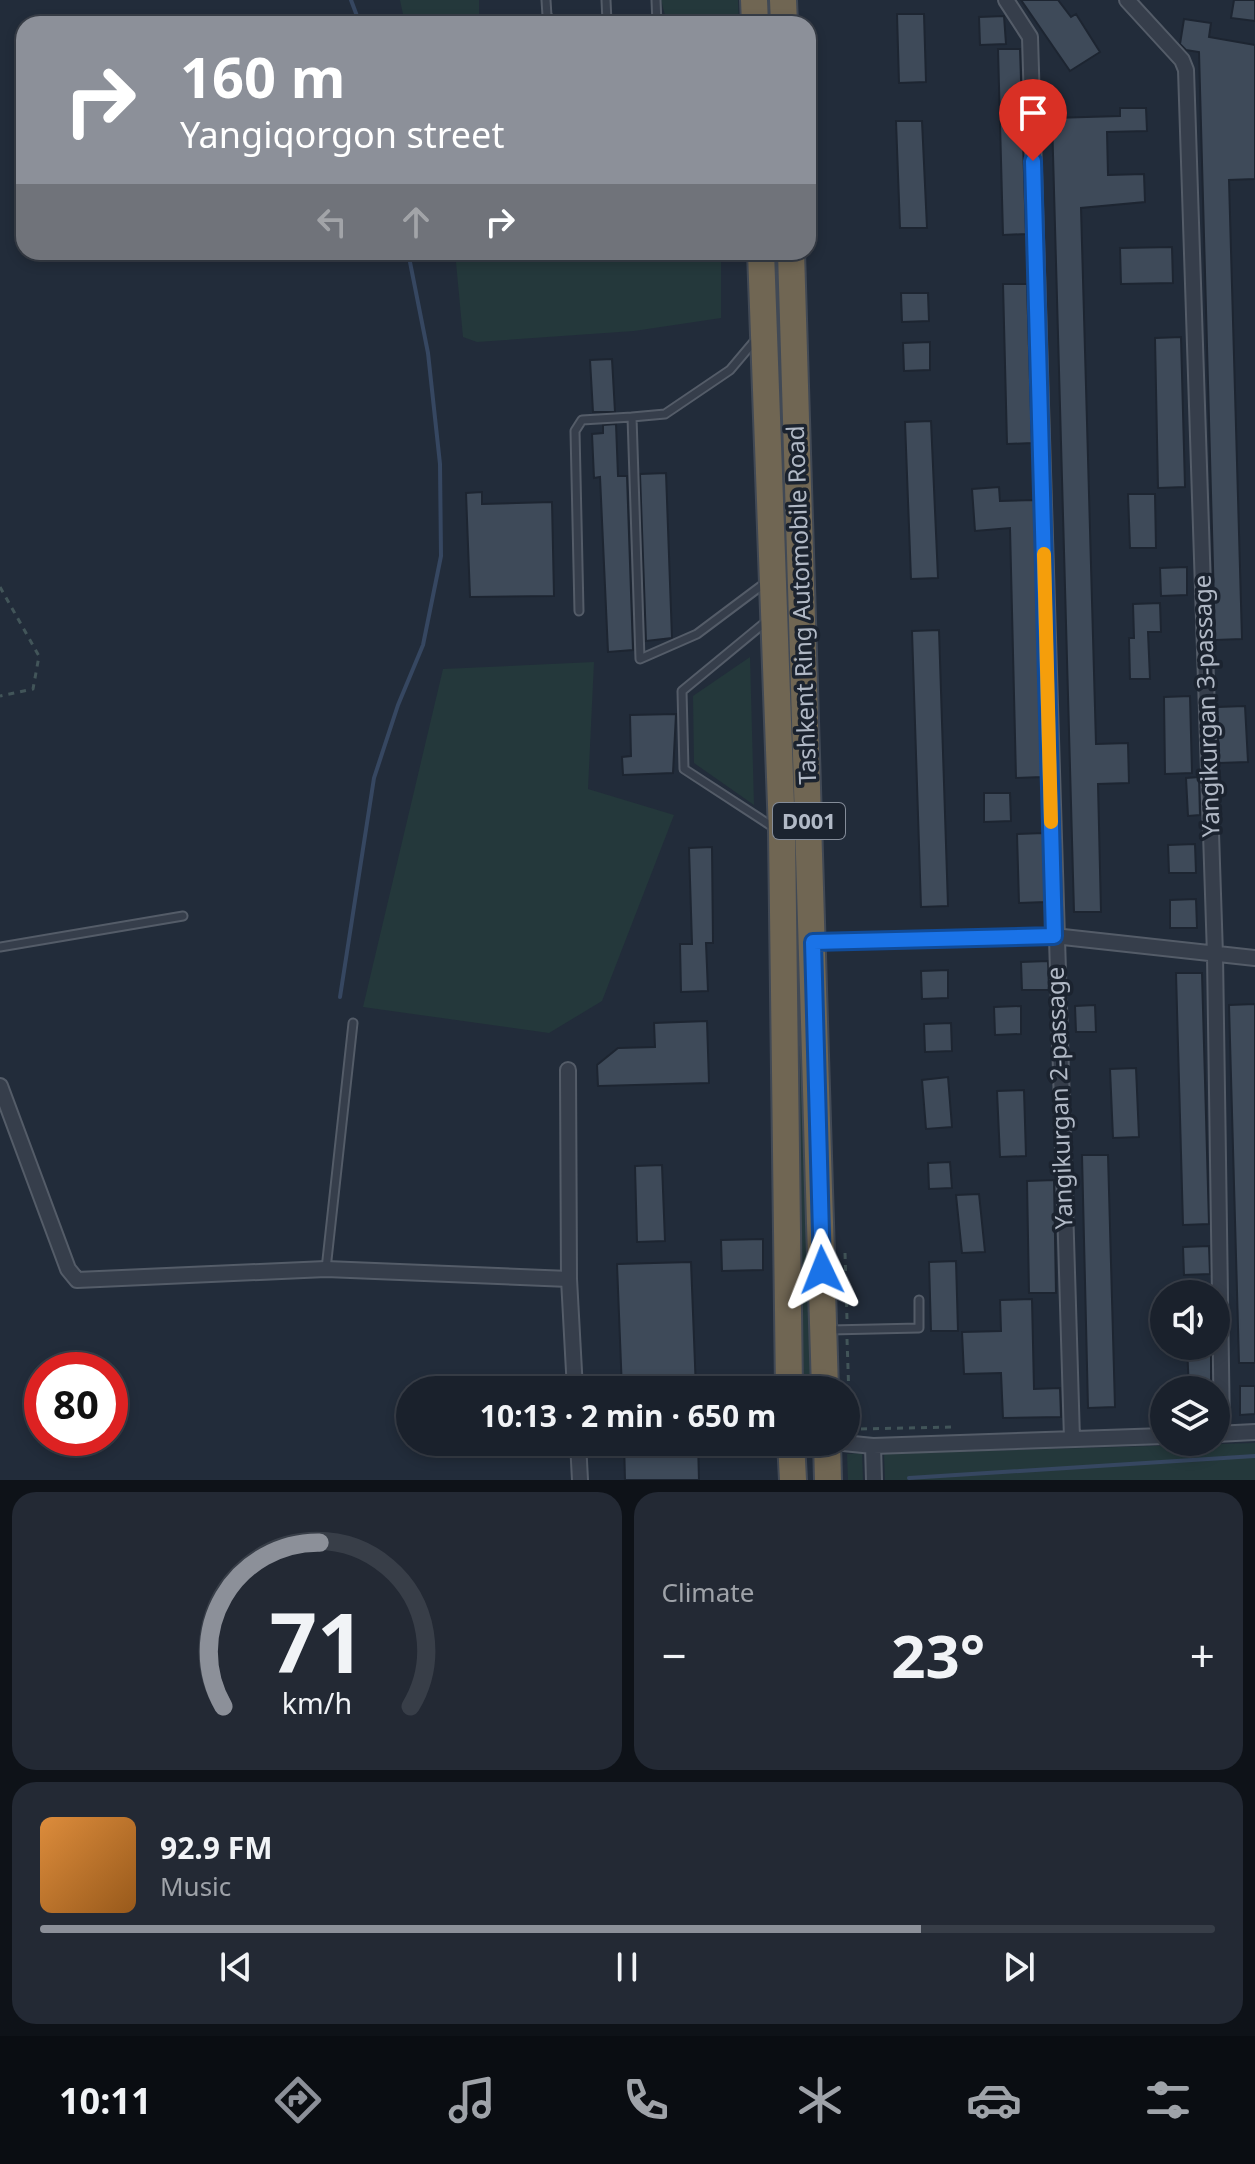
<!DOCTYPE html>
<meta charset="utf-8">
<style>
body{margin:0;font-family:"Noto Sans",sans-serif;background:#232934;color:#f1f3f6;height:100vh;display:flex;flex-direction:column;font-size:30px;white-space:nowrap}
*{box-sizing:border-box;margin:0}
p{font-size:26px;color:#9fa3a9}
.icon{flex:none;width:44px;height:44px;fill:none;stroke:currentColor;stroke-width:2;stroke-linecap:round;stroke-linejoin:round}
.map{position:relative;height:1480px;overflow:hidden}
.panel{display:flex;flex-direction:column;gap:12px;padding:12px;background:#0e1218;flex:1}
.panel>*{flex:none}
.guide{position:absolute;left:16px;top:16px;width:800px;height:244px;border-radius:24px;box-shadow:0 4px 12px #0003,0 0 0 2px #383e48;background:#8c9099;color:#fff;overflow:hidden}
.controls{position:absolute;left:1150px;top:1280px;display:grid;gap:16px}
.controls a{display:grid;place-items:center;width:80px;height:80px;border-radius:50%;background:#1a212c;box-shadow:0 4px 12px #0003,0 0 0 2px #383e48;font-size:40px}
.speed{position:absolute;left:24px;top:1352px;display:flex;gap:16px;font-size:40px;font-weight:700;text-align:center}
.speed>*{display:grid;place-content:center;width:104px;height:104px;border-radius:50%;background:#1a212c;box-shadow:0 4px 12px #0003,0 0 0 2px #383e48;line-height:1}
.speed .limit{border:12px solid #d22;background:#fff;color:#111}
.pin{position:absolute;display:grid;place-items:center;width:68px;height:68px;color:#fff;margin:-82px -34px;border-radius:50% 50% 50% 0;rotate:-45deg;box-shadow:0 0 8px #0007}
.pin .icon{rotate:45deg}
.me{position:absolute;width:88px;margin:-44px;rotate:358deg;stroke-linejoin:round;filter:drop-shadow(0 0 6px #0008)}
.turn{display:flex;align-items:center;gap:28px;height:168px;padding:0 32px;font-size:36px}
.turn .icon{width:104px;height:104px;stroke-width:2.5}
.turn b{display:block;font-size:56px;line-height:68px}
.lanes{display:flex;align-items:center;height:76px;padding:0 32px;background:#0003;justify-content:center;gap:40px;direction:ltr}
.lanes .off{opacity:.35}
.big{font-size:60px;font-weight:700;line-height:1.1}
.panel .widget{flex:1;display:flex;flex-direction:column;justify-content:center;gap:12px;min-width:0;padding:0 28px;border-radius:24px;background:#232934}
.panel .dial{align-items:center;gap:0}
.dial svg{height:208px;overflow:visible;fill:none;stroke:#383e48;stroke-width:7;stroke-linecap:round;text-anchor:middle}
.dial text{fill:#f1f3f6;stroke:none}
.song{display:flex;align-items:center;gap:24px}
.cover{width:96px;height:96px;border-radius:12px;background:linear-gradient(135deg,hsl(30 70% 55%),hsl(30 70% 35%))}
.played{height:8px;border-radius:4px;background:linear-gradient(90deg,#8c9099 75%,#383e48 75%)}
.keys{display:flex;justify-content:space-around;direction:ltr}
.heat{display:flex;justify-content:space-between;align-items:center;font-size:44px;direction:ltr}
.panel .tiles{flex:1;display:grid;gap:12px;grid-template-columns:1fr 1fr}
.widget:last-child{grid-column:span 2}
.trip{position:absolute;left:396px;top:1376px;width:464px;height:80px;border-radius:40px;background:#1a212c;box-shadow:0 4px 12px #0003,0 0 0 2px #383e48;font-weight:700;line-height:80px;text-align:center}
.tab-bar{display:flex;height:128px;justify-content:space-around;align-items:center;background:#0a0d12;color:#9fa3a9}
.tab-bar .icon{width:56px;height:56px}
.tab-bar .current{color:#8c9099}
.tab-bar b{font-size:36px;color:#f1f3f6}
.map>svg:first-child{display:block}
.green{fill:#24383b}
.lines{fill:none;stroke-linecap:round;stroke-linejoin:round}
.stream{stroke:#364761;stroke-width:4}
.building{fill:#3e4a59;stroke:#1d2531;stroke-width:2}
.lane-casing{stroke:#545c68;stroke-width:11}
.street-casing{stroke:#545c68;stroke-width:18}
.highway-casing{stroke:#414955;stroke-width:30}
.path{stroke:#425559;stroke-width:3;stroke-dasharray:6 6;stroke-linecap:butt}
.lane{stroke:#363e4b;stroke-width:7}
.street{stroke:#363e4b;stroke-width:14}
.highway{stroke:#706653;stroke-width:26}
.route-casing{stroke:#114b97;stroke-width:20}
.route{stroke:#1a73e8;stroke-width:14}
.slow{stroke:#f59e0b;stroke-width:14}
.labels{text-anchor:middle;stroke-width:7;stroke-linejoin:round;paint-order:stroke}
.shield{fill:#1b232f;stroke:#848c99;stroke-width:2}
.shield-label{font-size:22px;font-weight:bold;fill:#b1b9c6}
.street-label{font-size:24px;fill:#b1b9c6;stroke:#1b232f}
</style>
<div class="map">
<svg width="1255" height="1480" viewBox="0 0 1255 1480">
<rect width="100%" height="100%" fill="#222c3a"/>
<!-- green -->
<path class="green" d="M400,0H479V24H405Z
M661,0H738L739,24H687L665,15Z
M455,252H721V318L634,331L477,342L463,337Z
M776,297L786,315L814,1390H804Z
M750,657L754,805L694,763L693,696Z
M594,662L588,789L674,815L602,1001L549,1033L363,1007L443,669Z
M1255,1443V1480H885L884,1454Z
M862,1453L863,1480H848L847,1454Z"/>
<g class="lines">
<!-- stream -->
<path class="stream" d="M351,0L360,24
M340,997L374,778L398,705L423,645L441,556L440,464L428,353L408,252
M909,1478L1255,1456"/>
</g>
<!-- building -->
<path class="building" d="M1021,0H1058L1071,17L1076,14L1100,52L1070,71Z
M1234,0H1255V21L1231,18Z
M897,14H924L926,82L899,83Z
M1004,16L1006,44L980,45L979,17Z
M1184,19L1211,23L1209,37L1255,45V179L1229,180L1242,639L1215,640L1199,52L1186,50L1180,44Z
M998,49H1020L1026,234L1003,235Z
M1120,108H1146L1147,131L1107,132L1108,175L1144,174L1145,202L1081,208L1096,744L1128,743L1129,783L1098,784L1101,912H1074L1052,118L1120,116Z
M896,121H922L927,228H900Z
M1172,247L1173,283L1121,284L1120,248Z
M1003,284H1027L1032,443L1007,444Z
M901,293H928L929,321L902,322Z
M1181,337L1185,487L1158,488L1155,338Z
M930,342V370L904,371L903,343Z
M612,359L615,412H593L590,360Z
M931,421L938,578L911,579L905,422Z
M616,424L618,476H627L633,650L608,652L600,477L594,478L592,434L603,433V425Z
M666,473L672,638L646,641L640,474Z
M999,487L1000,501L1034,500L1042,777L1016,778L1010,528L975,531L972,489Z
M482,492V504L552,502L554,596L470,597L466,493Z
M1128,494H1155L1156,548H1130Z
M1187,567V595L1161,596L1160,568Z
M1160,603L1161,632H1148L1150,679H1130L1129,638H1134L1133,604Z
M939,630L948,906L921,907L912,631Z
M1190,696L1192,773L1165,774L1164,697Z
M1245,706L1248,762L1219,763L1217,707Z
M676,714L673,773L623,775L622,757L631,756L630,715Z
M1199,777L1200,815L1188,816L1186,778Z
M984,793H1010L1011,821L984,822Z
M1044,833L1046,902L1019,903L1017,834Z
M1195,844L1196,873H1169L1168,845Z
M712,847L713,943H706L708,991L681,992L680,944H692L689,848Z
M1196,899L1197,928H1170V900Z
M1048,961L1049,990H1022L1021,962Z
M948,970V998L922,999L921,971Z
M1176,973H1202L1209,1224L1183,1225Z
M1255,1004V1363H1239L1229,1005Z
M1095,1005L1096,1032H1076L1075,1006Z
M1021,1006V1034L995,1035L994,1007Z
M707,1021L709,1083L598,1086L597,1065L618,1048L655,1047L654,1023Z
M951,1023L952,1051L925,1052L924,1024Z
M1136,1068L1139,1137L1113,1138L1110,1069Z
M948,1077L952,1127L926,1129L922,1080Z
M1024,1090L1026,1156L1000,1157L997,1091Z
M1082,1155H1108L1115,1407L1088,1408Z
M950,1162L952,1188L929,1189L928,1163Z
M662,1165L665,1241L637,1242L635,1166Z
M1054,1180L1056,1293H1029L1027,1181Z
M979,1194L985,1252L962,1253L956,1195Z
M763,1239V1270L722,1271L721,1240Z
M1209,1246L1210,1274L1184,1275L1183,1247Z
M956,1261L958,1331H931L929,1262Z
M691,1262L696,1390H622L617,1264Z
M1032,1299L1034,1389L1060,1388L1061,1417L1003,1418L1001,1373L964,1374L962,1332L1001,1331L1000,1300Z
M1187,1346H1211V1390H1189Z
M1240,1386H1255V1414L1240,1415Z
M624,1442H698L699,1480H625Z"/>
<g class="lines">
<!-- lane casing -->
<g class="lane-casing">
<path id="lane" d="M546,0L547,16L557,24
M606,0L607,22L649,24
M656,0L657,24
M571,24L607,22
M757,338L730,370L665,414L632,417L640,659L697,634L765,583
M579,611L575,431L582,420L632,417
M768,620L682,691L684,769L776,829
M0,947L183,916
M326,1269L353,1023
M830,1330L919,1328V1300"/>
</g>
<!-- street casing -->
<g class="street-casing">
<path id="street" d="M1006,0L1030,37L1072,1439
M1127,0L1182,60L1186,70L1215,955L1222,1434
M813,942L1054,936L1255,958
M568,1070L569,1279L575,1390
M0,1086L68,1269L77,1280L326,1269L569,1279
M1216,1434L1255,1432
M578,1442L580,1480
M833,1442L873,1446L1164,1436
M873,1446L874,1480"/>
</g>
<!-- highway casing -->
<g class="highway-casing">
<path id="highway" d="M754,0L755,24
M783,0L784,24
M761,252L782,832L789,1390
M791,252L825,1390
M791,1442L793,1480
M827,1442L828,1480"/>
</g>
<!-- path -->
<path class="path" d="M0,587L39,656L33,689L0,696
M845,1253L847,1319
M847,1339L850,1426L853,1429
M861,1429L953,1427"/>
<!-- lane -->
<use href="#lane" class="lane"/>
<!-- street -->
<use href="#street" class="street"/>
<!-- highway -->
<use href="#highway" class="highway"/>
</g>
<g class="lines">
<!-- route casing -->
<g class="route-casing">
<path id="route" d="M822,1270L813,942L1054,936L1033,161"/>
</g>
<!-- route -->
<use href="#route" class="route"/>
<!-- slow -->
<path class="slow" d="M1044,554L1051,822"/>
</g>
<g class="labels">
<!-- shield labels -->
<rect class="shield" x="773" y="803" width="72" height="36" rx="6"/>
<g class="shield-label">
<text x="809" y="829">D001</text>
</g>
<!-- street labels -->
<g class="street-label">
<text transform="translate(802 605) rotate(-92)" y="8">Tashkent Ring Automobile Road</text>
<text transform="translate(1207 706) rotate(-92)" y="8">Yangikurgan 3-passage</text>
<text transform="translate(1060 1098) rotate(-92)" y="8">Yangikurgan 2-passage</text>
</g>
</g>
</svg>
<div class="controls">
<a><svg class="icon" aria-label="sound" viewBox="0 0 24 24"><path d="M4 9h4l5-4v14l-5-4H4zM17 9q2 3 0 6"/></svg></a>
<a><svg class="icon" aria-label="layers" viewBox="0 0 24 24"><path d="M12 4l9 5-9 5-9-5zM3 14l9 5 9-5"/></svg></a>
</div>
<div class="speed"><div class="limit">80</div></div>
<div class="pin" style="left:1033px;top:161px;background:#d93025"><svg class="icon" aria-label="arrive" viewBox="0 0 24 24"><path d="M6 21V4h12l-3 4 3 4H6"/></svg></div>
<svg class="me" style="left:822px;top:1270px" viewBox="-20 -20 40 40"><path d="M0-17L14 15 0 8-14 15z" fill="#1a73e8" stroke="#fff" stroke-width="4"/></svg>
<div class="trip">10:13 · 2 min · 650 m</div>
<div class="guide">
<div class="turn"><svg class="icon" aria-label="right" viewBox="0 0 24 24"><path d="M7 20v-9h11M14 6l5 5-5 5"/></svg><div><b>160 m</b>Yangiqorgon street</div></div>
<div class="lanes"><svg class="icon off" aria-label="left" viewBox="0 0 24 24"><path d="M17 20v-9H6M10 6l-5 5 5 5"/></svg><svg class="icon off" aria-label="ahead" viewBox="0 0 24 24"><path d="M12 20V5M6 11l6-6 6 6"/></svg><svg class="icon" aria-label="right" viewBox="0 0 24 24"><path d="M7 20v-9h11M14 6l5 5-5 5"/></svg></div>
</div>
</div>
<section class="panel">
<div class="tiles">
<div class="widget dial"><svg viewBox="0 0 100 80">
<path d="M14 69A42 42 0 1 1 86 69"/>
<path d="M14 69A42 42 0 0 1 51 6" stroke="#8c9099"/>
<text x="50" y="56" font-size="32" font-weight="700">71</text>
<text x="50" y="72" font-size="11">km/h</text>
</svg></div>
<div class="widget"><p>Climate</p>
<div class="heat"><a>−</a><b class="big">23°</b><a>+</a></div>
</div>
<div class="widget">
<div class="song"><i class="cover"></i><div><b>92.9 FM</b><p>Music</p></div></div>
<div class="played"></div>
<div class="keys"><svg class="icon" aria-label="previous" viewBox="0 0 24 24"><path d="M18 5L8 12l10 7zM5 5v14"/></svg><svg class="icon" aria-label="pause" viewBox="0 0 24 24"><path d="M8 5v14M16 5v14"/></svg><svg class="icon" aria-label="next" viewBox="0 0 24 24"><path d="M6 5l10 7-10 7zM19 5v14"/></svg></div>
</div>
</div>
</section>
<nav class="tab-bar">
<b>10:11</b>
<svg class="icon current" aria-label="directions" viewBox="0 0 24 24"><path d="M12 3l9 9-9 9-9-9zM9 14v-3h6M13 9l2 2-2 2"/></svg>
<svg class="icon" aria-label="music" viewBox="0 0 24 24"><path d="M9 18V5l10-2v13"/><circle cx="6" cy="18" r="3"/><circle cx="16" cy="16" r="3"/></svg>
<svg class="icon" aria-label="phone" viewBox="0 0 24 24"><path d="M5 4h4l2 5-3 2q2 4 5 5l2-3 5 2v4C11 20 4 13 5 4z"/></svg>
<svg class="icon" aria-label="climate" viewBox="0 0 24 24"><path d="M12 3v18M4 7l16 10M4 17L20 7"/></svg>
<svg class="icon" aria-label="car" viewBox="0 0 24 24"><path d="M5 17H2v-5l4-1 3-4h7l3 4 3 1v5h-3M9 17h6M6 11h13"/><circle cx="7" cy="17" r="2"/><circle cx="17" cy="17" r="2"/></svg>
<svg class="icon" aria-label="filters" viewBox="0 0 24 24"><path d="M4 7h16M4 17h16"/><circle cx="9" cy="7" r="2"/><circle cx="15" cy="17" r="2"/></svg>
</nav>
